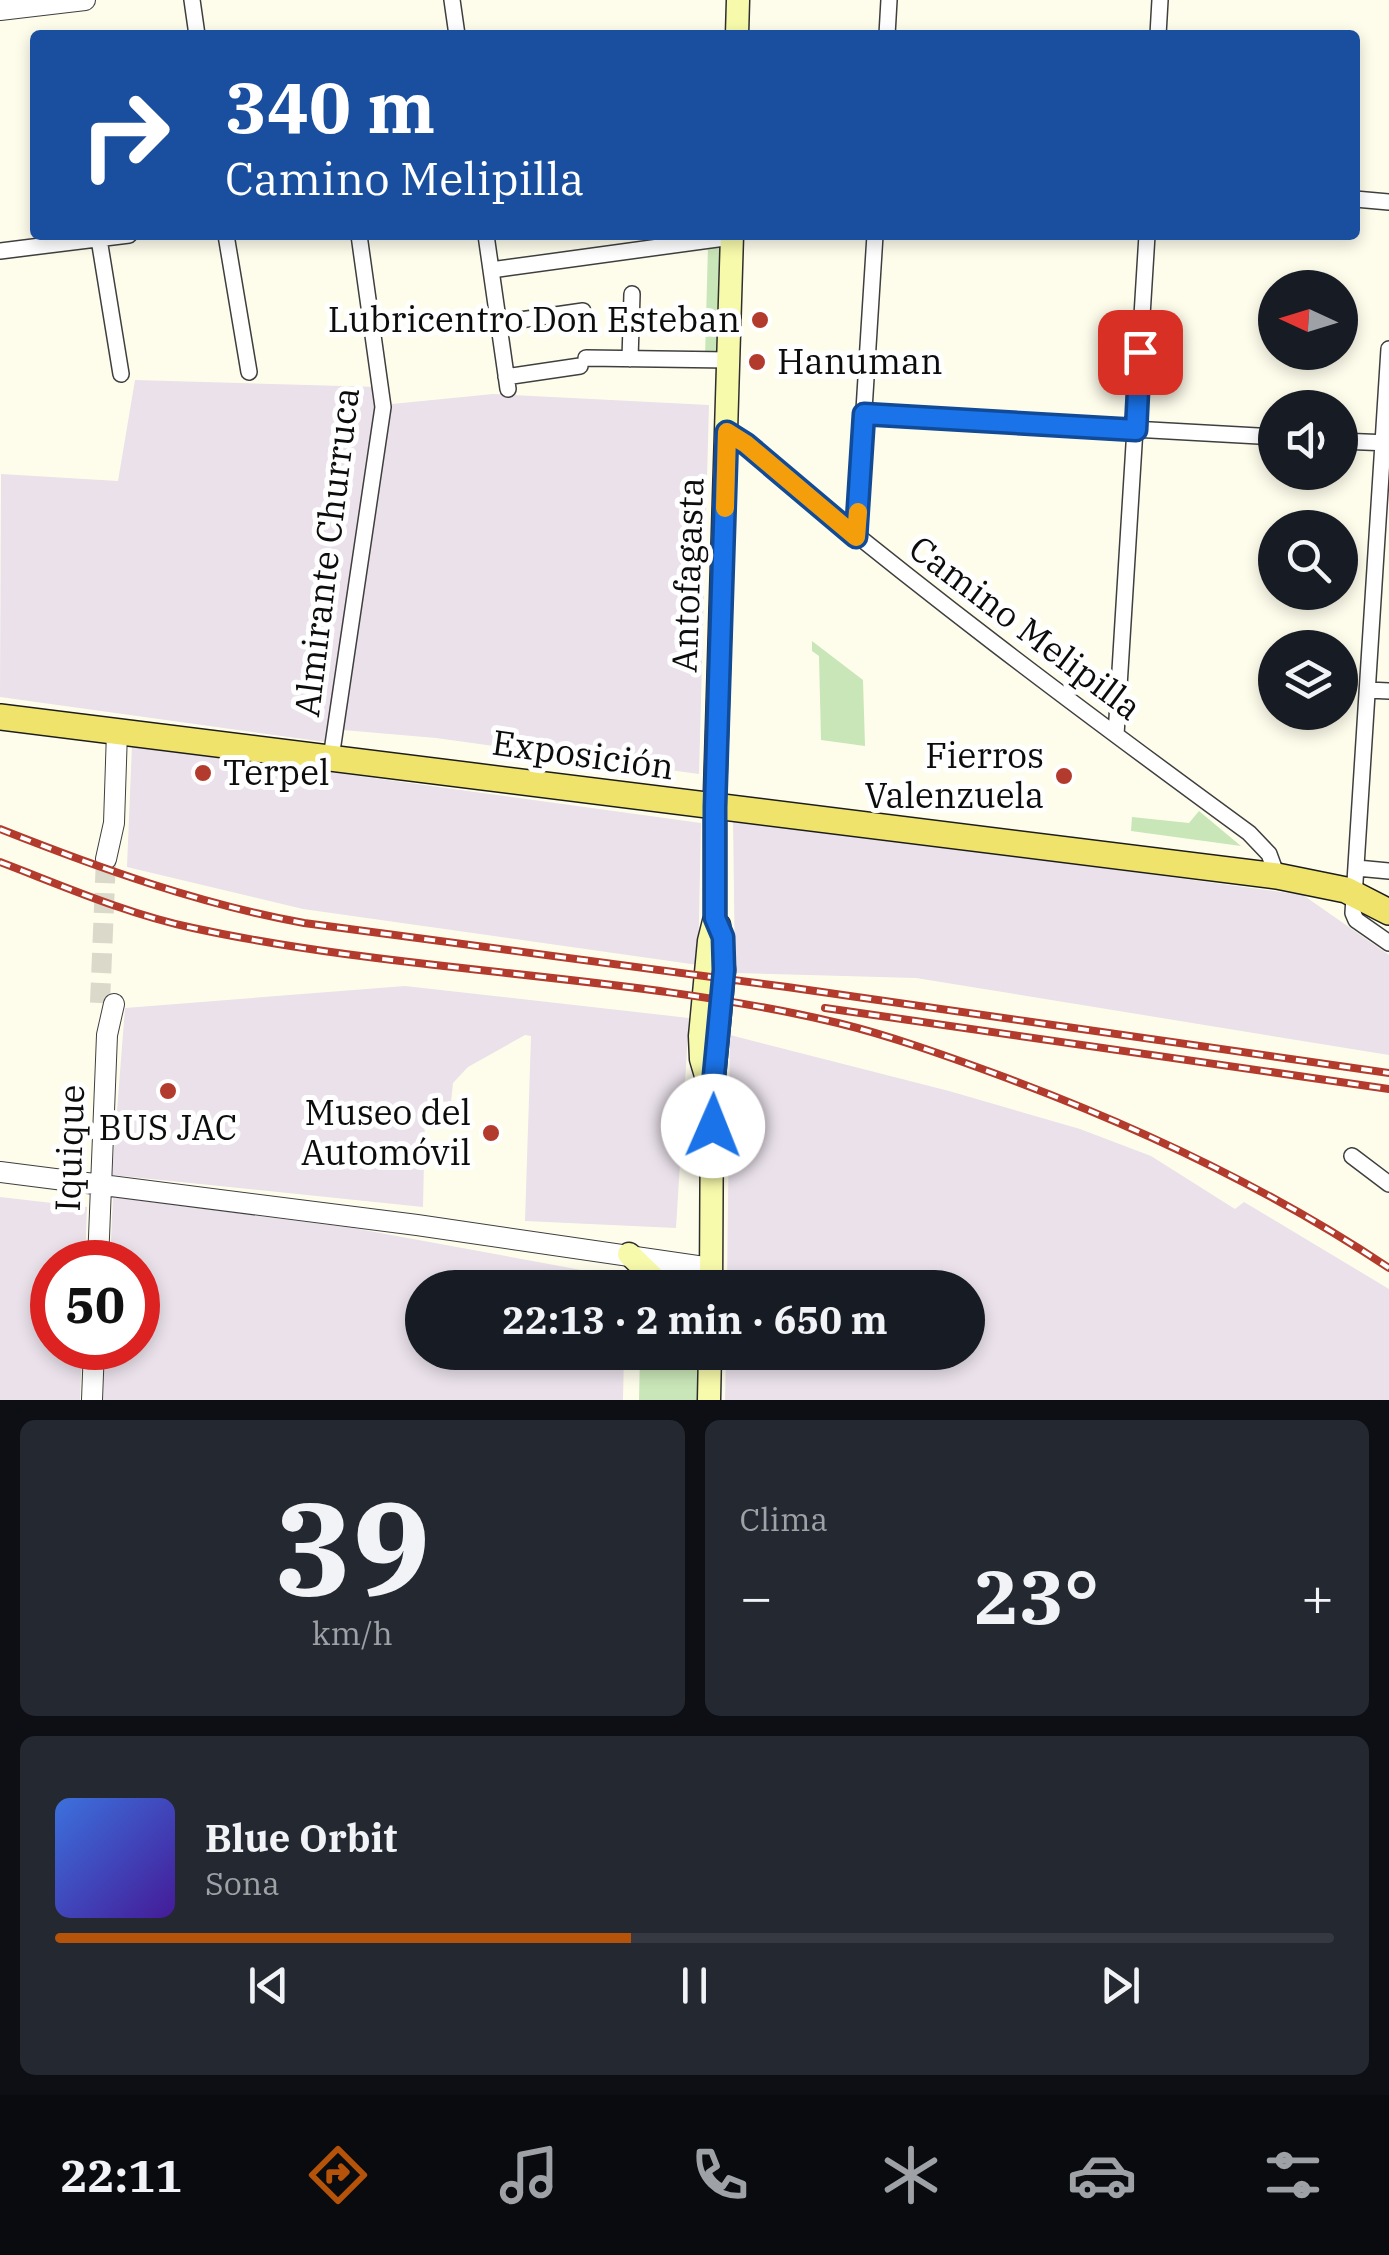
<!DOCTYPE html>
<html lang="es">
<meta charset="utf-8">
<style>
body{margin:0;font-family:"IBM Plex Serif",serif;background:#242831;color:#f1f3f6;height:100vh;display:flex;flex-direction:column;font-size:38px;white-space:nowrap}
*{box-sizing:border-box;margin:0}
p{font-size:32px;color:#9ea1a6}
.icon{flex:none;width:55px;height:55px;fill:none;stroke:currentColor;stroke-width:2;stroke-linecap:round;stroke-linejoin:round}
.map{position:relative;height:1400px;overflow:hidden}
.details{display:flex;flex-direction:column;gap:20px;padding:20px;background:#0d0f14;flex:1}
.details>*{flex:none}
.guide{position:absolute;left:30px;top:30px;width:1330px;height:210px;border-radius:10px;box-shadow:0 5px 15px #0003;background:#1a4fa0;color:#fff;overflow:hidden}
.needle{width:65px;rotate:274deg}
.fabs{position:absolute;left:1258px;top:270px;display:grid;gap:20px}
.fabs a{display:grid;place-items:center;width:100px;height:100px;border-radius:50%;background:#171b24;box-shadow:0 5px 15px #0003;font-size:50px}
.speed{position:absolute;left:30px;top:1240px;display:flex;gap:20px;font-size:50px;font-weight:700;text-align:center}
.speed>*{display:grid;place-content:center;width:130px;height:130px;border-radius:50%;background:#171b24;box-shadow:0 5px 15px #0003;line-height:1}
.speed .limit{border:15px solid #d22;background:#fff;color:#111}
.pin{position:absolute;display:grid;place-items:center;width:85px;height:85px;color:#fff;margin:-42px;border-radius:20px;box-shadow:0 5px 15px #0006}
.me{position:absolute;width:110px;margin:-55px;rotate:1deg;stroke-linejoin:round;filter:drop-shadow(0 0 8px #0008)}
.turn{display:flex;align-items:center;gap:35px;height:210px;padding:0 30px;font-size:45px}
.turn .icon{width:130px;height:130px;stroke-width:2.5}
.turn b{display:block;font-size:70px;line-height:85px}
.big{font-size:75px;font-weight:700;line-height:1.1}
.details .tile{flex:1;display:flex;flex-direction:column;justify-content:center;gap:15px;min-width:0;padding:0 35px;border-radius:15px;background:#242831}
.details .dial{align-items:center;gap:0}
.dial b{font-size:130px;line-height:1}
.song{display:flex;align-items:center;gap:30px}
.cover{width:120px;height:120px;border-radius:15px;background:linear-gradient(135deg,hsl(220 70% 55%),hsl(260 70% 35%))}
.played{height:10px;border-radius:5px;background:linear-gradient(90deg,#b45309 45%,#363941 45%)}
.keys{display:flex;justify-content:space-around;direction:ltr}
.heat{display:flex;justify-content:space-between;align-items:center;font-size:55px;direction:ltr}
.details .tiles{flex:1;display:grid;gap:20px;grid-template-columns:1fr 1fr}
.tile:last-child{grid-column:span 2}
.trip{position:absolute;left:405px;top:1270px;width:580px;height:100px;border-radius:50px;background:#171b24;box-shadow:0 5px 15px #0003;font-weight:700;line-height:100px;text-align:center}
.tabs{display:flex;height:160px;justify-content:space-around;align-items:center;background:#090b0e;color:#9ea1a6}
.tabs .icon{width:70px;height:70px}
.tabs .on{color:#b45309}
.tabs b{font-size:45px;color:#f1f3f6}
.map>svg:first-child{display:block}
.industrial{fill:#eae1ea}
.green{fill:#c9e6b8}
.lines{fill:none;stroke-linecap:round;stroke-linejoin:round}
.tertiary-tunnel{stroke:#dad9ca;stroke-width:20;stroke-dasharray:20 10;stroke-linecap:butt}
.minor-casing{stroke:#3f3f3f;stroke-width:18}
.tertiary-casing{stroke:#3f3f3f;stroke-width:22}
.secondary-casing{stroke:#2e2e2e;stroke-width:25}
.primary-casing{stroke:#1d1d1d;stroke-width:28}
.minor{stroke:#fff;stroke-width:15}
.tertiary{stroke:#fff;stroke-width:20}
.secondary{stroke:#f7faab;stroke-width:22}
.primary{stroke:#f0e36b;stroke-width:25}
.rail-casing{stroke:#b33b2d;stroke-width:8}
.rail{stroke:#fff;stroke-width:4;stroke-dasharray:11;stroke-linecap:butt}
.route-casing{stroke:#114b97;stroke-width:25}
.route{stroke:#1a73e8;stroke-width:18}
.slow{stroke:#f59e0b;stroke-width:18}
.poi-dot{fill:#b33b2d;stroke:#fff;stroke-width:4}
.labels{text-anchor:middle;stroke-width:10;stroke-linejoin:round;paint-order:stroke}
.poi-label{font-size:35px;fill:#0c0c0c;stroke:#fff;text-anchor:end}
.street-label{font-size:35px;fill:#0c0c0c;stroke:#fff}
</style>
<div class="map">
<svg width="1389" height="1400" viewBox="0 0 1389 1400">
<rect width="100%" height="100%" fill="#fefdec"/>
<!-- industrial -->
<path class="industrial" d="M135,380L378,387L325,742L0,697L1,474L118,481Z
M493,394L709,405L699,774L436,738L343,730L392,404Z
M132,745L701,823L698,965L303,909L127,867Z
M733,818L1303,895L1389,955V1055L916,978L735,973Z
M405,986L689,1018L676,1228L525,1221L531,1036L525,1035L468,1067L453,1083L451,1102L435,1101L425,1113L423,1207L112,1175L125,1008Z
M730,1035L949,1091L1080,1129L1151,1156L1235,1209L1244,1202L1389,1289V1400H725L726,1353L968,1352V1288L727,1287Z
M0,1197L87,1207L85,1262H52V1348H82L80,1400H0Z
M113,1197L353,1228L625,1278V1288H422V1352L624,1353L623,1400H103L105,1348H138V1262H110Z"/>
<!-- green -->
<path class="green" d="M724,243L721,359L705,358L708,245Z
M812,641L863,680L865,746L821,740L819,656L812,651Z
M1199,811L1241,846L1131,831L1132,817L1189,823Z
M640,1353H702L701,1400H639Z"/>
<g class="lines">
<!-- tertiary-tunnel -->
<path class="tertiary-tunnel" d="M100,1003L106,859"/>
<!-- minor casing -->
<g class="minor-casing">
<path id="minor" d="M192,0L197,35
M452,0L457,35
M887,35L889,0
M1158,35L1160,0
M1355,199L1389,202
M226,235L249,372
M486,235L508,389
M99,239L121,374
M0,251L129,235
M491,270L732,237
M499,323L583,311
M1389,349L1353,913L1356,920L1389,943
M586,358L729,360
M630,359L632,294
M506,377L580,366
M864,414L1275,437
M727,432L746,444C908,581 1078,708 1249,833L1269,854L1277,876
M1340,441L1389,443
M856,537L875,235
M1368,690L1389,691
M1116,735L1147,235
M331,758L383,407L359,235
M1357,868L1389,871
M1352,1156L1389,1184"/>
</g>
<!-- tertiary casing -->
<g class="tertiary-casing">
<path id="tertiary" d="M0,10L85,0
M106,859L114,823L117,732
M0,1172L417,1225L711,1268
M98,1262L107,1035L114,1004
M92,1400L94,1348"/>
</g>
<!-- secondary casing -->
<g class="secondary-casing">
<path id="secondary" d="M737,35L738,0
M712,1096L701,1059L700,1036L709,941L715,917V792L732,235
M629,1254L664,1288
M711,1288L712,1096L724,970L719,925
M709,1400L710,1352"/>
</g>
<!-- primary casing -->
<g class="primary-casing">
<path id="primary" d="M0,717L1277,876L1346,890L1389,912"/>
</g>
<!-- minor -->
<use href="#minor" class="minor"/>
<!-- tertiary -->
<use href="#tertiary" class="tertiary"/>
<!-- secondary -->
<use href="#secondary" class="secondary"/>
<!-- primary -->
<use href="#primary" class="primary"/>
<!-- rail casing -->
<g class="rail-casing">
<path id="rail" d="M0,829C99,868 199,904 304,923L787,987L1389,1073
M0,862C63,886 127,914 193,928C406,974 626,973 838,1023C891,1036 944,1055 996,1074C1135,1125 1266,1186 1389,1268
M825,1008L1389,1089"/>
</g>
<!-- rail -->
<use href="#rail" class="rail"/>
</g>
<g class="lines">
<!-- route casing -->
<g class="route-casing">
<path id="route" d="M713,1126L712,1096L724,970L723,937L715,918V807L727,432L746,444L856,537L864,414L1136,430L1140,352"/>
</g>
<!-- route -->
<use href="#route" class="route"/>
<!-- slow -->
<path class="slow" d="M725,508L727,432L746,444L856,537L858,512"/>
</g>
<!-- markers -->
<g class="poi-dot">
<circle cx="760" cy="320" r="10"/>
<circle cx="757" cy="362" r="10"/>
<circle cx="203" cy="773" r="10"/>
<circle cx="1064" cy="776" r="10"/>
<circle cx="168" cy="1091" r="10"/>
<circle cx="491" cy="1133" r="10"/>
</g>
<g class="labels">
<!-- poi labels -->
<g class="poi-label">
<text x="740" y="332">Lubricentro Don Esteban</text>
<text x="777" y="374" text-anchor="start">Hanuman</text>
<text x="1044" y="768">Fierros<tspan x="1044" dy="40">Valenzuela</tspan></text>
<text x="223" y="785" text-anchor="start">Terpel</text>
<text x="471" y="1125">Museo del<tspan x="471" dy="40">Automóvil</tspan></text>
<text x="168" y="1140" text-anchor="middle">BUS JAC</text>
</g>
<!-- street labels -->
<g class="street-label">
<text transform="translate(327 552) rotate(-83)" y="12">Almirante Churruca</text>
<text transform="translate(688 575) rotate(-88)" y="12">Antofagasta</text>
<text transform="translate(1025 628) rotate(37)" y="12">Camino Melipilla</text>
<text transform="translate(583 755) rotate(8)" y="12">Exposición</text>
<text transform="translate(70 1148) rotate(-88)" y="12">Iquique</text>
</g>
</g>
</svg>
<div class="fabs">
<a><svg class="needle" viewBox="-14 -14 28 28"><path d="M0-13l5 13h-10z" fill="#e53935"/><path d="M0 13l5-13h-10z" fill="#9ea1a6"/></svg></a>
<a><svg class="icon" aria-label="sound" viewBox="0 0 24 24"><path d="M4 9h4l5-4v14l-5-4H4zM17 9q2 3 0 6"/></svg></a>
<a><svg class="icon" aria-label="search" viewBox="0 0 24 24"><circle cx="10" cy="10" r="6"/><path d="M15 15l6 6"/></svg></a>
<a><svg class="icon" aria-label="layers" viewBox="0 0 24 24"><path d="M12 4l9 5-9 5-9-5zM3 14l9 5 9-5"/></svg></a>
</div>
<div class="speed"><div class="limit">50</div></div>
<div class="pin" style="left:1140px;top:352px;background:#d93025"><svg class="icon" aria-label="arrive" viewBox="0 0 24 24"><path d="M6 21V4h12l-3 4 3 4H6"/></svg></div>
<svg class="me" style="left:713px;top:1126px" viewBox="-20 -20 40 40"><circle r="19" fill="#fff"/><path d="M0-13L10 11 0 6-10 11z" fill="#1a73e8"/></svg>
<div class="trip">22:13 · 2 min · 650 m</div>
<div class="guide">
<div class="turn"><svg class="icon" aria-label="right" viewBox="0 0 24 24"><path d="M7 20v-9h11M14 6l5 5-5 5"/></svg><div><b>340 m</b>Camino Melipilla</div></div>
</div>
</div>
<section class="details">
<div class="tiles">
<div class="tile dial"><b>39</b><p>km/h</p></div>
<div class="tile"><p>Clima</p>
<div class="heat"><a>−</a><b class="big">23°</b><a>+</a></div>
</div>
<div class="tile">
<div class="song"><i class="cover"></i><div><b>Blue Orbit</b><p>Sona</p></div></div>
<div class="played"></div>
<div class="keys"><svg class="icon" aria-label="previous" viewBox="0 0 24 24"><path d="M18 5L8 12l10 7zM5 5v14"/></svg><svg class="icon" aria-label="pause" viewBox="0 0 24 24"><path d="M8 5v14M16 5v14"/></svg><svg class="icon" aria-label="next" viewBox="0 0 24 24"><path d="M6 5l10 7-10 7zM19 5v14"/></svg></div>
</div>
</div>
</section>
<nav class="tabs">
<b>22:11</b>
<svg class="icon on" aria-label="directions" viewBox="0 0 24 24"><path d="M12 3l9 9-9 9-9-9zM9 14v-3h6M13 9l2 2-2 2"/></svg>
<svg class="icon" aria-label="music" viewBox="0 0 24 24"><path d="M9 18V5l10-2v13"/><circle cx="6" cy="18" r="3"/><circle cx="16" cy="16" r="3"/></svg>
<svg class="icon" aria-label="phone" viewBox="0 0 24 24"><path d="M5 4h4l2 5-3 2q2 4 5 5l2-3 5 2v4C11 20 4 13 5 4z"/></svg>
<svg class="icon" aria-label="climate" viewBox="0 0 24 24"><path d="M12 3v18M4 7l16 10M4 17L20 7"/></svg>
<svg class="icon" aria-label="car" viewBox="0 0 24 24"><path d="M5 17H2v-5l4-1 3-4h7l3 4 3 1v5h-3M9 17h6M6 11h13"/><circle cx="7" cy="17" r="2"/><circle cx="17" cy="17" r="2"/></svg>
<svg class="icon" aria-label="filters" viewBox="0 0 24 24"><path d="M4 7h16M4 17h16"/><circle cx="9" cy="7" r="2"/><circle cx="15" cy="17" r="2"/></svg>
</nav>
